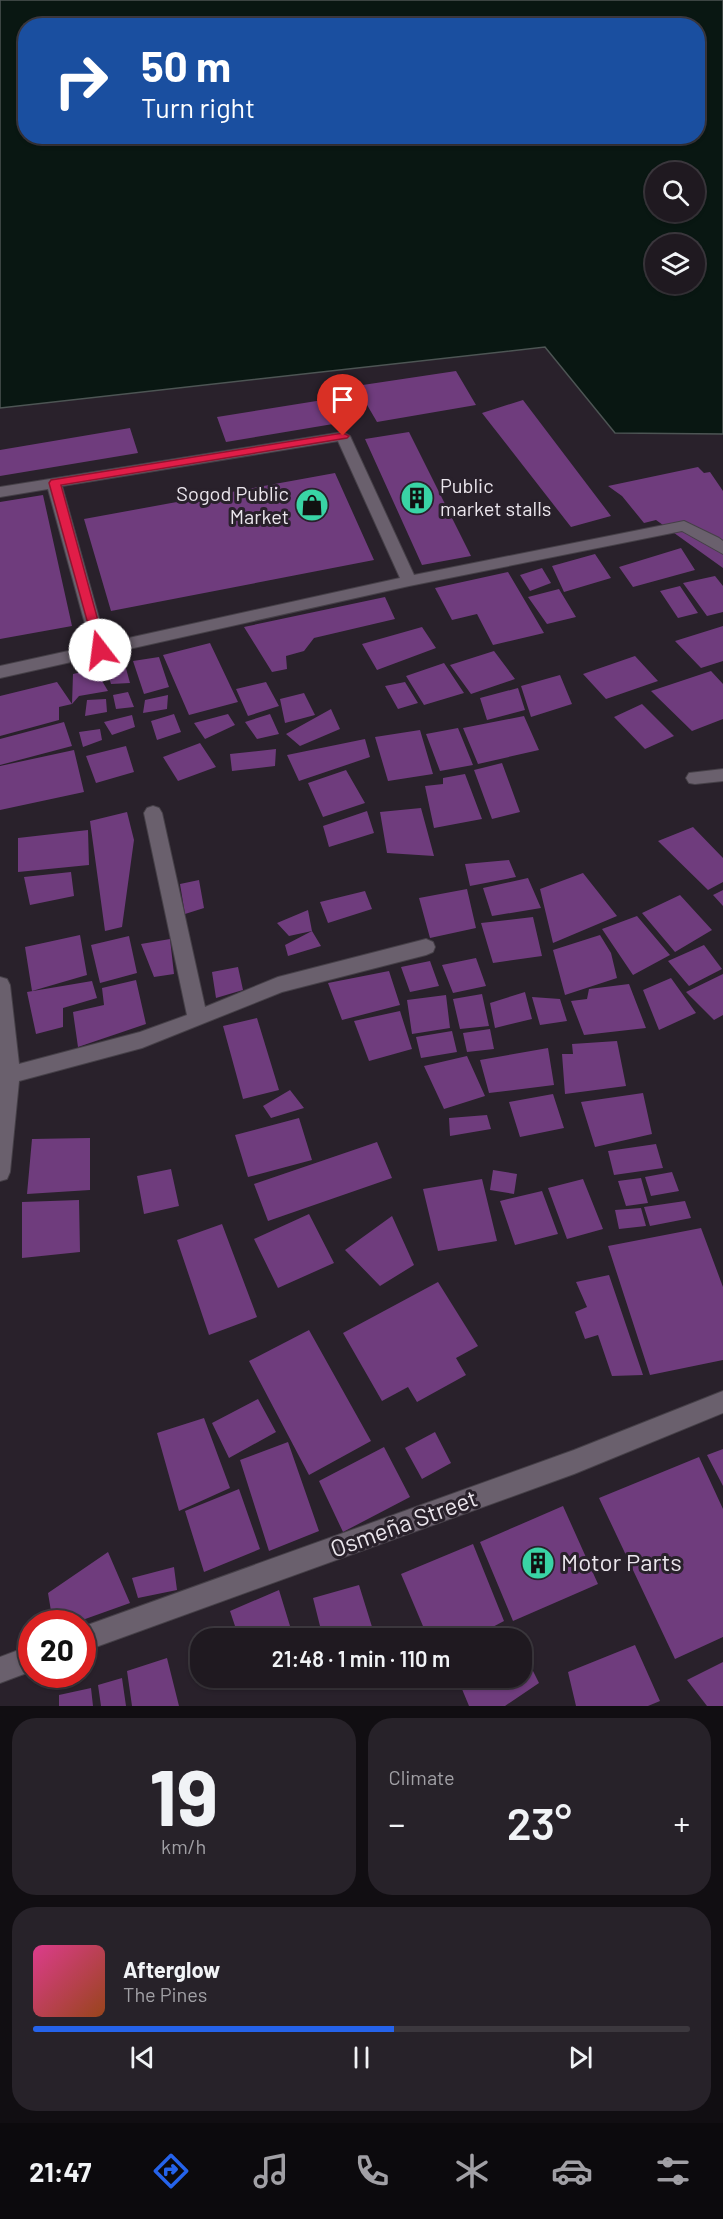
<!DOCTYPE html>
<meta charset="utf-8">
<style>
body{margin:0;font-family:Barlow,sans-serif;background:#272229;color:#f1f3f6;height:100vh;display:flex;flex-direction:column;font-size:22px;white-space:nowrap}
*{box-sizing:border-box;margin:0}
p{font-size:20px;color:#a1a0a5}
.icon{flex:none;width:33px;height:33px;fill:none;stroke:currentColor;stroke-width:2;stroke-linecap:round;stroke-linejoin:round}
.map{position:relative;height:1706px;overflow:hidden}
.sheet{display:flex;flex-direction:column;gap:12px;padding:12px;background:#110e12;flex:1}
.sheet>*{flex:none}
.guide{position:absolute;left:18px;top:18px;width:687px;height:126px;border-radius:24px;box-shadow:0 2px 4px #0004,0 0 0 2px #3c383e;background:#1a4fa0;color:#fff;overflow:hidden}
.fabs{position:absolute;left:645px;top:162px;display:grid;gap:12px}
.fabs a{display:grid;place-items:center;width:60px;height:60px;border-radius:50%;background:#1f1920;box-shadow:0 2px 4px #0004,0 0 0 2px #3c383e;font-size:30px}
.speed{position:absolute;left:18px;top:1610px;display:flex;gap:12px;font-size:30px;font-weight:700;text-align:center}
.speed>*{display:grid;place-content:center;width:78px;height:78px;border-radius:50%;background:#1f1920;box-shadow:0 2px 4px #0004,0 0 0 2px #3c383e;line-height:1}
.speed .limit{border:9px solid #d22;background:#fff;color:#111}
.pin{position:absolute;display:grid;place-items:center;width:51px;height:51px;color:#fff;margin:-62px -26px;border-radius:50% 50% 50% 0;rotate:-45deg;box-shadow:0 0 6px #0007}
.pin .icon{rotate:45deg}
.me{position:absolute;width:66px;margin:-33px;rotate:345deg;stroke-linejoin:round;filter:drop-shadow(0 0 4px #0008)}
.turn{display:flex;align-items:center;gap:21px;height:126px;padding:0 24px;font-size:27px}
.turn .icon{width:78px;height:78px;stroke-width:2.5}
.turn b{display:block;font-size:42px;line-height:51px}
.big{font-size:45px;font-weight:600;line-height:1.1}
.sheet .tile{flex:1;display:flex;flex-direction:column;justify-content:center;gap:9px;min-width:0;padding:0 21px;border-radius:24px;background:#272229}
.sheet .dial{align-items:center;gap:0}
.dial b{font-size:78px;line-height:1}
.song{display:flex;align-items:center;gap:18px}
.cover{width:72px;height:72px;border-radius:9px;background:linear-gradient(135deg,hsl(330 70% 55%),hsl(20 70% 35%))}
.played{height:6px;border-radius:3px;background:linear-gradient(90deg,#2563eb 55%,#3c383e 55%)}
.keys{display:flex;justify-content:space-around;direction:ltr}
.heat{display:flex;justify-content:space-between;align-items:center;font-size:33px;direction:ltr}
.sheet .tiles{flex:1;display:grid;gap:12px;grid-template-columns:1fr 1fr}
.tile:last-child{grid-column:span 2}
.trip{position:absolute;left:190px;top:1628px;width:342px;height:60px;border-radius:24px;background:#1f1920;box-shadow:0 2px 4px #0004,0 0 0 2px #3c383e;font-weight:600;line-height:60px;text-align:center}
.tabs{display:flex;height:96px;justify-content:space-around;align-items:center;background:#0c0a0d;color:#a1a0a5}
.tabs .icon{width:42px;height:42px}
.tabs .current{color:#2563eb}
.tabs b{font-size:27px;color:#f1f3f6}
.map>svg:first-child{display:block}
.water{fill:#091712;stroke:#4d5554;stroke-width:1.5;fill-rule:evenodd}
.building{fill:#6f3c7d}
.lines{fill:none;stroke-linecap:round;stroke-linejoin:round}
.minor-casing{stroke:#464048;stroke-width:2}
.minor{fill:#6a606d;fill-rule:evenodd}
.route{fill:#e11d48;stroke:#92132f;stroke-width:1.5}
.labels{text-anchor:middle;stroke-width:6;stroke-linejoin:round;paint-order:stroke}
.poi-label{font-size:20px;fill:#ebe6ed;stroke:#29212b;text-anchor:start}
.near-street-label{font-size:24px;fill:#ebe6ed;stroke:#29212b}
.near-poi-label{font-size:24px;fill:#ebe6ed;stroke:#29212b;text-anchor:start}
</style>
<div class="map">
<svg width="723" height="1706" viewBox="0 0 723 1706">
<rect width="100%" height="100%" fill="#29212b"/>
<!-- water -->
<path class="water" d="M0,0H723V434L615,433L545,347L0,408ZM26,26H698V136H26ZM656,172H694V212H656ZM656,244H694V284H656Z"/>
<!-- building -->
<path class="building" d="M456,371L476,405L377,422L356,386Z
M329,399L339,423L226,442L217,417Z
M523,400L611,516L571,527L482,413Z
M130,428L138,453L0,476V450Z
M409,432L471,556L422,565L365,439Z
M698,467L704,473L710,472L723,491V568L656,520L644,523L622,496L608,486Z
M335,473L374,560L111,611L84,519Z
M43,495L72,626L0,639V502Z
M681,548L695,570L633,587L619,567Z
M595,554L611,578L564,592L552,566Z
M542,568L551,583L530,591L520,575Z
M508,572L544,633L493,645L477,614L452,620L435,588Z
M715,576L723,586V612L707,616L683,583Z
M680,586L698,613L678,618L660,591Z
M559,589L576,617L547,624L528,597Z
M385,597L395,619L314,638L304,651L286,656L287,669L272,672L244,627Z
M723,626V661L701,668L675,641Z
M422,627L436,648L377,670L362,644Z
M210,643L238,702L189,715L163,655Z
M494,651L515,679L471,694L450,665Z
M635,656L658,681L606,699L583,674Z
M159,657L169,687L144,694L133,661Z
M124,661L130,683L111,684L105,664Z
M444,663L464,693L424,705L406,676Z
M95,669L108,691L79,696L72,704L73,674Z
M711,671L723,684V719L692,731L651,691Z
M560,675L572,704L531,717L521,686Z
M57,682L72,704L59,707V720L0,736V696Z
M266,682L279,706L248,716L236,689Z
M405,682L418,703L398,709L385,686Z
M518,688L525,710L487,720L480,698Z
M128,692L134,707L116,709L113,695Z
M304,693L315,715L285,723L280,699Z
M168,695L167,709L143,713L145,700Z
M106,699L107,712L85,716L87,700Z
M642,704L674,736L645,749L614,717Z
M331,709L340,729L300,746L286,734Z
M174,714L181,732L157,740L151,721Z
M228,714L235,725L205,739L194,723Z
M270,714L279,734L257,739L245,722Z
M132,715L135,727L112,735L104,722Z
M524,716L539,750L478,764L463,728Z
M64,722L72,746L0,765V739Z
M458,728L473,765L440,771L426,734Z
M100,729L102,740L83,747L79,732Z
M420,730L433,774L388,781L375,737Z
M365,739L370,757L299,781L287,755Z
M200,743L216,767L178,781L163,757Z
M126,746L134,772L96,783L86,756Z
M276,749L275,766L232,771L230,754Z
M74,750L84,792L0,810V766Z
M502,763L520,812L492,819L474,770Z
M346,770L365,803L323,817L308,783Z
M465,774L482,819L434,828L425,786L443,784V778Z
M421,808L434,856L387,853L380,812Z
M367,811L374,833L329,847L323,826Z
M127,812L134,840L122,927L105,931L90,821Z
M693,827L723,858V882L708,890L658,841Z
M88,830L89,865L18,872V838Z
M509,860L516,877L470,886L465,864Z
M71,872L74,896L30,905L24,877Z
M583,873L617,916L553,943L540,889Z
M528,878L541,908L492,916L483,888Z
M199,880L204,908L185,914L180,884Z
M467,889L476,928L430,938L419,898Z
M723,890V906L713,895Z
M365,891L372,909L328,923L320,902Z
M680,895L712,930L675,952L642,913Z
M308,910L312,931L289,936L277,923Z
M637,916L670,955L633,975L602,929Z
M533,917L542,956L493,963L481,923Z
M312,931L321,946L288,956L285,945Z
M80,935L87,975L32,991L25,947Z
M600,935L611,953L617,978L565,995L553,950Z
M129,936L137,973L100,983L91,945Z
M170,939L174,974L154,977L141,944Z
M704,945L722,969L689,986L668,961Z
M476,958L486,986L453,993L442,965Z
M430,961L439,986L410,992L401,967Z
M238,967L243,990L216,998L212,972Z
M389,971L400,1005L342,1020L328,983Z
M723,974V1015L714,1020L686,992Z
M671,978L696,1013L659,1030L643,990Z
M136,980L146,1024L78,1047L73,1012L104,1005L102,988Z
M92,981L97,998L63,1008V1027L36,1034L27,992Z
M629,984L646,1028L584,1035L571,1001L587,999L589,989Z
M525,992L532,1019L495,1028L490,1003Z
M482,994L489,1026L460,1029L453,999Z
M446,995L450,1028L412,1034L407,1000Z
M532,997L560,999L567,1021L540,1025Z
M400,1011L412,1049L369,1061L354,1021Z
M257,1018L279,1090L243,1099L223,1026Z
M490,1029L494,1049L467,1052L463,1033Z
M452,1031L457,1052L421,1058L416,1037Z
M617,1041L626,1086L565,1094L562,1054H573L572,1044Z
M548,1048L554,1085L489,1093L480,1060Z
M467,1056L485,1096L444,1109L424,1066Z
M290,1090L304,1108L271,1118L263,1106Z
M643,1093L652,1134L595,1147L581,1102Z
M553,1094L564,1128L520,1137L509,1102Z
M487,1115L491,1129L450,1136L449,1118Z
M299,1118L312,1160L248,1177L235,1135Z
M90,1138V1190L27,1194L32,1139Z
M377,1142L392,1178L268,1221L254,1184Z
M656,1144L663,1168L614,1175L608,1151Z
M171,1169L179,1206L144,1214L137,1176Z
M493,1170L517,1174L514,1194L490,1190Z
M672,1172L679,1191L651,1196L645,1177Z
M641,1178L648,1203L626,1206L618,1181Z
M482,1179L497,1241L438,1251L423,1189Z
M583,1179L603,1229L567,1239L548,1188Z
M542,1191L558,1234L515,1245L500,1201Z
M79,1200L80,1252L22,1258V1202Z
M685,1201L691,1218L650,1226L644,1207Z
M641,1208L646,1226L619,1229L615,1210Z
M309,1214L334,1263L278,1288L254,1239Z
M392,1216L414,1265L380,1286L345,1250Z
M222,1224L257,1317L209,1335L177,1240Z
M701,1228L723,1287V1360L650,1375L608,1246Z
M609,1275L643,1375L612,1376L598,1335L585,1339L575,1312L587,1307L576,1282Z
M438,1282L478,1346L456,1358L466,1375L417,1402L408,1387L382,1401L343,1333Z
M309,1330L371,1441L309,1475L249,1361Z
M258,1399L276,1432L229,1458L212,1423Z
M204,1418L230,1488L179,1511L157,1433Z
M435,1432L451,1463L422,1479L405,1448Z
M288,1442L319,1531L269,1551L240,1460Z
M384,1447L410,1497L343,1532L319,1481Z
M723,1449V1486L707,1455Z
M699,1457L723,1509V1637L675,1659L599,1498Z
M239,1489L260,1549L204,1572L185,1511Z
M563,1506L598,1584L513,1621L480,1542Z
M473,1544L504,1621L472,1638H428L401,1574Z
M108,1552L130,1603L74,1623H53L48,1593Z
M174,1567L177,1590L138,1598L132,1578Z
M359,1585L373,1630L354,1638H323L313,1598Z
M279,1590L290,1626L257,1638H239L230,1611Z
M511,1627L517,1638H488Z
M635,1645L660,1701L648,1706H576L568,1672Z
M522,1649L539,1683L505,1706H469L457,1677H522Z
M167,1658L179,1706H132L127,1671Z
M723,1662V1706H707L687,1680Z
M122,1678L126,1706H101L98,1685Z
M91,1688L93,1706H59V1695Z"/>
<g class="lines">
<!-- minor casing -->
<g class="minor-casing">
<path id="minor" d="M343,432L350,436L414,575L684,521L719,538L723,541V554L682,531L409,586L0,678V666L91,646L48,489L0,497V487ZM338,441L400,578L106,643L62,486Z
M723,769V781L695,784L689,783L686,778L689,773Z
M153,806L159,808L162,813L205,1007L278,977L426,939L433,942L435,947L433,952L426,955L282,992L142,1048L19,1081L10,1172L7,1179L0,1181V977L7,979L10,985L19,1064L140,1032L187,1015L144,813L147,808Z
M723,1391V1413L574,1474L82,1652V1627L574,1450Z
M32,1645V1671L0,1683V1657Z"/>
</g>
<!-- minor -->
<use href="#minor" class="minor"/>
</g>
<!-- route -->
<path class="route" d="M343,433L349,436L347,438L61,485L106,650L100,654L96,653L49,483L51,480Z"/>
<!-- icons -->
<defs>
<g id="building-disc" transform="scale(1.725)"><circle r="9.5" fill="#39d4a5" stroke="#29212b"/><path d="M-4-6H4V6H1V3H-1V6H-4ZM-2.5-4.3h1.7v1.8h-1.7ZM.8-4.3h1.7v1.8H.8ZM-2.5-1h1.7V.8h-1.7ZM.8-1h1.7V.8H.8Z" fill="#111"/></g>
<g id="shop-disc" transform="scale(1.725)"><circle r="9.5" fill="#39d4a5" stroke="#29212b"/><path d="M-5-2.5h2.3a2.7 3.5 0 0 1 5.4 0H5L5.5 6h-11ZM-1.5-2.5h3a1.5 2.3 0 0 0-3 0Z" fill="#111"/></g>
</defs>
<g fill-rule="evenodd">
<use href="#building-disc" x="417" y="498"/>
<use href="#shop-disc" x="312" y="505"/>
<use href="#building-disc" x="538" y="1563"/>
</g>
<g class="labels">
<!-- poi labels -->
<g class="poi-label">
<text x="440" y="493">Public<tspan x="440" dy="23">market stalls</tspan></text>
<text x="289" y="501" text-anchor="end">Sogod Public<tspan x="289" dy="23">Market</tspan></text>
</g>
<!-- near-street labels -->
<g class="near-street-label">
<text transform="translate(404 1524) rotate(-20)" y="8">Osmeña Street</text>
</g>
<!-- near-poi labels -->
<g class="near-poi-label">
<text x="561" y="1571">Motor Parts</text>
</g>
</g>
</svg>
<div class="fabs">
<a><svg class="icon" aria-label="search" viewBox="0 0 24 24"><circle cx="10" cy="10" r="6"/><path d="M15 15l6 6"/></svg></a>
<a><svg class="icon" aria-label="layers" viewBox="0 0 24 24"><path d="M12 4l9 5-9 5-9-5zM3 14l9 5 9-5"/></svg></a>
</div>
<div class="speed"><div class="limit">20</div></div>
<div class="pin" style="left:343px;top:436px;background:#d93025"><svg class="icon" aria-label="arrive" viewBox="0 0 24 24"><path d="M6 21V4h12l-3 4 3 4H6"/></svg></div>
<svg class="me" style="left:100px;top:650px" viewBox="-20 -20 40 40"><circle r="19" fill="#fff"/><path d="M0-13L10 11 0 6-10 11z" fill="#e11d48"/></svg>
<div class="trip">21:48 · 1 min · 110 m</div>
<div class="guide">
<div class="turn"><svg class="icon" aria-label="right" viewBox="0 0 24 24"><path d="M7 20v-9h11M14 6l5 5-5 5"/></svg><div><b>50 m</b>Turn right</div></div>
</div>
</div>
<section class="sheet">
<div class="tiles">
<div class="tile dial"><b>19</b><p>km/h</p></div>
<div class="tile"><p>Climate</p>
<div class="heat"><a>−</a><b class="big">23°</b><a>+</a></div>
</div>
<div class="tile">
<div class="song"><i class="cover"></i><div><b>Afterglow</b><p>The Pines</p></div></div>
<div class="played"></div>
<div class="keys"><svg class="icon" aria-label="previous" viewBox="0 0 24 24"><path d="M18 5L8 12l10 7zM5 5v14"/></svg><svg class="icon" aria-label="pause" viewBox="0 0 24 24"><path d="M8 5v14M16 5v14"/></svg><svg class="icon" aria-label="next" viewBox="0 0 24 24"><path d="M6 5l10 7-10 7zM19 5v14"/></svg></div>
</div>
</div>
</section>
<nav class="tabs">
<b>21:47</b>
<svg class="icon current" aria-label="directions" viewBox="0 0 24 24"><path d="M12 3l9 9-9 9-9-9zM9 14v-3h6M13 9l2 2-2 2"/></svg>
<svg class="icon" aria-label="music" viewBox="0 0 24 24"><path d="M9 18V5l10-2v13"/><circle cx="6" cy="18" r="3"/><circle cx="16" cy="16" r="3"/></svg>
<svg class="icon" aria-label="phone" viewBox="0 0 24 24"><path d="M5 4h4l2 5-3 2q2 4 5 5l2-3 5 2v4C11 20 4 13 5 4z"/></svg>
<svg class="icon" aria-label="climate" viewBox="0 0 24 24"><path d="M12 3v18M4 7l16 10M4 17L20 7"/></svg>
<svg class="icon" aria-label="car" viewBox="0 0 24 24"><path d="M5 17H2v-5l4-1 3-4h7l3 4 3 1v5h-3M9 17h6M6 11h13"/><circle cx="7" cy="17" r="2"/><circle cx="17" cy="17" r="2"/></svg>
<svg class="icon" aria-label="filters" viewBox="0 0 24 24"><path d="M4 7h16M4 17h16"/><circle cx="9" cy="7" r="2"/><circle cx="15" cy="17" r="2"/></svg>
</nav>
